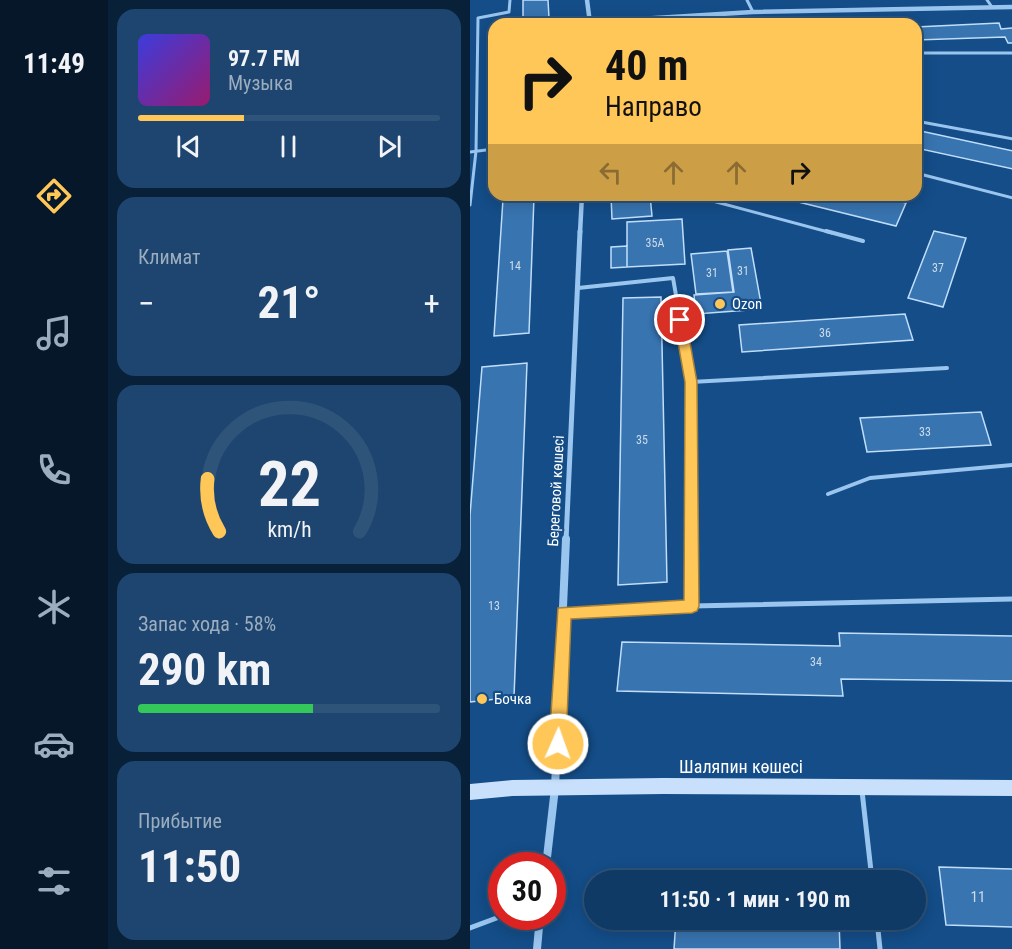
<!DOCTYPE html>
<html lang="ru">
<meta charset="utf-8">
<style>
body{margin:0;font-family:"Roboto Condensed",sans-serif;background:#1d456f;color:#f1f3f6;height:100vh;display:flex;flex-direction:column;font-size:22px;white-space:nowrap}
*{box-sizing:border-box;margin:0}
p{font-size:20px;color:#9badbf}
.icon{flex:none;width:33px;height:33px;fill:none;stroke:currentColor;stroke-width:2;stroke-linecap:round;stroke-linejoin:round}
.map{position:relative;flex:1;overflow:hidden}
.details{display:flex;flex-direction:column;gap:9px;padding:9px;background:#082038;width:362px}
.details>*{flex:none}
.guide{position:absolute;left:18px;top:18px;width:434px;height:183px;border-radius:18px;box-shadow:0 3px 15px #0003,0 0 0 2px #2f547a;background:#ffc658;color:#111;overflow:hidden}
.speed{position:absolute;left:18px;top:852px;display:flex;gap:12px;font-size:30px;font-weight:700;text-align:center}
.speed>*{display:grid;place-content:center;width:78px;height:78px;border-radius:50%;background:#0f3a66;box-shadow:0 3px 15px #0003,0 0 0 2px #2f547a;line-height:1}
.speed .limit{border:9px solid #d22;background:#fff;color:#111}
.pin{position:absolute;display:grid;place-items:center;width:51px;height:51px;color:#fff;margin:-26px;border:3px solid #fff;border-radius:50%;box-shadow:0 2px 6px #0007}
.me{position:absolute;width:66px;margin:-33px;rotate:2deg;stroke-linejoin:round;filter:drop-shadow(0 0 4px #0008)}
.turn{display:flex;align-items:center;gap:21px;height:126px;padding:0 18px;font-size:27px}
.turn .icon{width:78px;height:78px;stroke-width:2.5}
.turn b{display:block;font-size:42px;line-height:51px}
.lanes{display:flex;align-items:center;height:57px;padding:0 18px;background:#0003;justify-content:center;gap:30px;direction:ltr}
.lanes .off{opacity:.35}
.big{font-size:45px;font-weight:700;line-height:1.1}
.details .widget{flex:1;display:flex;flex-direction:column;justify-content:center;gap:9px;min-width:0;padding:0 21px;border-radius:18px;background:#1d456f}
.details .dial{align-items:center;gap:0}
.dial svg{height:156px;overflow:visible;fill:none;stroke:#2f547a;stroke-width:7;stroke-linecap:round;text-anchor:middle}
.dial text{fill:#f1f3f6;stroke:none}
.song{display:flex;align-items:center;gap:18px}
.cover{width:72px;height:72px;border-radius:9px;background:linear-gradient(135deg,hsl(240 70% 55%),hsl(320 70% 35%))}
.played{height:6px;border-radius:3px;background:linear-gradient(90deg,#ffc658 35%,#2f547a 35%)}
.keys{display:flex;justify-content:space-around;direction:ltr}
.heat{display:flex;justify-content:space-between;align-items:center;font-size:33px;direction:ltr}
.charge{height:9px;border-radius:4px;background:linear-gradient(90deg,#34c759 58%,#2f547a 0)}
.trip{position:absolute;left:114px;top:870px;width:342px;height:60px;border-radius:30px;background:#0f3a66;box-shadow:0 3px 15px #0003,0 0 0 2px #2f547a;font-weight:700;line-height:60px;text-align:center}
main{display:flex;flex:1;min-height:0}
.tabs{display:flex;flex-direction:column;width:108px;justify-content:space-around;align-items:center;background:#061729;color:#9badbf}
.tabs .icon{width:42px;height:42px}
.tabs .selected{color:#ffc658}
.tabs b{font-size:27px;color:#f1f3f6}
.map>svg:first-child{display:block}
.building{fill:#3874b0;stroke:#c0defb;stroke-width:1.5}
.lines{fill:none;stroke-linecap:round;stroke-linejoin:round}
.service-far2{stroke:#9ac5ef;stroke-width:3}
.service-far1{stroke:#9ac5ef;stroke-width:4}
.service{stroke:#9ac5ef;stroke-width:5}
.minor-far2{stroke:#9ac5ef;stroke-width:4.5}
.minor-far1{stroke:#9ac5ef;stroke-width:5}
.minor{stroke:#9ac5ef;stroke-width:8}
.secondary{fill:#c8e0fb;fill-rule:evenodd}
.route{fill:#ffc658;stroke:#a68139;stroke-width:1.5}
.poi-dot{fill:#ffc658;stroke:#144d88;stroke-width:2}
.labels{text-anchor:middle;stroke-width:4.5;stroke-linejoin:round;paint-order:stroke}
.number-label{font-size:12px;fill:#cddceb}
.poi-label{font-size:15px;fill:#fff;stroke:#144d88;text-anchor:start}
.street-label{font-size:15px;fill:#fff;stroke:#144d88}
.near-number-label{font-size:15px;fill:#cddceb}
.near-street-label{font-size:18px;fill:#fff;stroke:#144d88}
</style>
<main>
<nav class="tabs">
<b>11:49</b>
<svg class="icon selected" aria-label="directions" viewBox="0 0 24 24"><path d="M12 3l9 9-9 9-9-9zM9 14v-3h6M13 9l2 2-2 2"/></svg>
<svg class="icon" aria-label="music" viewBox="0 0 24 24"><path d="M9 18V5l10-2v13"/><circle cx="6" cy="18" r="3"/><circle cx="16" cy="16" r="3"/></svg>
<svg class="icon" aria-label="phone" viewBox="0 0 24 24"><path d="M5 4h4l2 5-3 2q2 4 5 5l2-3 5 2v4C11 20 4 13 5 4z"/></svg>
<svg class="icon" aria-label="climate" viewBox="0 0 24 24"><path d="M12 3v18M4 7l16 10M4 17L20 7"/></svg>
<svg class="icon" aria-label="car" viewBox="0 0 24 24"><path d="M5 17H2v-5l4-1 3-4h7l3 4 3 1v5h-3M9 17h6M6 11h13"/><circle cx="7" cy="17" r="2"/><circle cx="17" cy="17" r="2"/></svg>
<svg class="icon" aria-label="filters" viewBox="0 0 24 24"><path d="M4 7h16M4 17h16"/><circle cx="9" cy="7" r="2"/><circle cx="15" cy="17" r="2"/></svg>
</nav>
<section class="details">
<div class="widget">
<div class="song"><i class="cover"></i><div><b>97.7 FM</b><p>Музыка</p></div></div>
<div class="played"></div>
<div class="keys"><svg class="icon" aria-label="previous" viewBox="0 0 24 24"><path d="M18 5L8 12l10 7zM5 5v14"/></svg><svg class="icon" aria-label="pause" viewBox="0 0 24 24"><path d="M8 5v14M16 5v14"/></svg><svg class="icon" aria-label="next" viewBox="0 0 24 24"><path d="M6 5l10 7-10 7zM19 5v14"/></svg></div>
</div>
<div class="widget"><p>Климат</p>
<div class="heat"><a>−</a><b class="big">21°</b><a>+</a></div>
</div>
<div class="widget dial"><svg viewBox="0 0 100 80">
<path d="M14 69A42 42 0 1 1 86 69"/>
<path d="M14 69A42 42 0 0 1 8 42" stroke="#ffc658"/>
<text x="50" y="56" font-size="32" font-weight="700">22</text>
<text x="50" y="72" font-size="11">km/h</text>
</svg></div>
<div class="widget"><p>Запас хода · 58%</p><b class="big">290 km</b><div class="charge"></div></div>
<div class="widget"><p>Прибытие</p><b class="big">11:50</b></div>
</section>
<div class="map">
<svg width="543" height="949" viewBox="0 0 543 949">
<rect width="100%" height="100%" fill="#144d88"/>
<!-- building -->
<path class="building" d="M53,0H78L79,18L53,20Z
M529,23L531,29L543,28V43H538L535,37L446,40V27Z
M20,26H24L23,140Z
M446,130L543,151V169L446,148Z
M180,195L182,216L142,219L141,196Z
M300,195H401L436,203L426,226Z
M64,197L59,333L24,336L33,199Z
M212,219L215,264L157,267V222Z
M464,231L496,238L473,307L438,298Z
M157,246V267L141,268V247Z
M281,248L292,309L226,314L224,295L264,292L258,250Z
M257,251L263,292L226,294L221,254Z
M191,297L197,582L148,585L153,298Z
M435,314L443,340L272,352L269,325Z
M57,363L44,697L0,702V515L12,367Z
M511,412L521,445L397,452L390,418Z
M369,633L543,636V681L371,679L373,696L147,691L152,642L370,646Z
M469,867L543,869V927L476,925Z
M206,920H369L370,949H204Z"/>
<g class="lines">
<!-- service-far2 -->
<path class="service-far2" d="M277,0L283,12
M517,0L522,7
M196,17L197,24
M446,53H543
M446,121L543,139
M0,152L24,149
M446,173L543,198
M220,195L362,233
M0,205L6,151L8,18L39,12L40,0"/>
<!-- service-far1 -->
<path class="service-far1" d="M356,231L393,241
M108,288L203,278L221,382L222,541
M221,382L477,368
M358,494L400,478L543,465"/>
<!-- service -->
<path class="service" d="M222,539V606
M94,612L222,606L543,599
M392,791L402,880
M407,920L410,949
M0,928L32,916"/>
<!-- minor-far2 -->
<path class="minor-far2" d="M117,0L120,23
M120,22L283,12L543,7
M110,233L112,195"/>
<!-- minor-far1 -->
<path class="minor-far1" d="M96,541L110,231"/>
<!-- minor -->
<path class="minor" d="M76,866L85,788L96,539
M67,949L70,916"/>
<!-- secondary -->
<path class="secondary" d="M193,778L543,780V796L193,794L42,796L0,800V784L42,780Z"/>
</g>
<!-- route -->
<path class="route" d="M210,316L216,320L227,382L229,606L227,611L222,613L101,619L96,744L94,750L88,752L82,750L79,744L88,608L214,600L215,382L204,320Z"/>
<!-- markers -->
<g class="poi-dot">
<circle cx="250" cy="304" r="6"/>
<circle cx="12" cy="699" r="6"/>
</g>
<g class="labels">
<!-- number labels -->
<g class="number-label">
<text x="185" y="247">35А</text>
<text x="45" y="270">14</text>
<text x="468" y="272">37</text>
<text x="273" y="275">31</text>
<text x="242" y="277">31</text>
<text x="355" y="337">36</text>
<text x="455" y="436">33</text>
<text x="172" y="444">35</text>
<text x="24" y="610">13</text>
<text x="346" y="666">34</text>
</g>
<!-- poi labels -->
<g class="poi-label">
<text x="262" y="309">Ozon</text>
<text x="24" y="704">Бочка</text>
</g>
<!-- street labels -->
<g class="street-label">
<text transform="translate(86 491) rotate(-87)" y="5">Береговой көшесі</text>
</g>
<!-- near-number labels -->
<g class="near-number-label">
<text x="508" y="902">11</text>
</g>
<!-- near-street labels -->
<g class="near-street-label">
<text x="271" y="773">Шаляпин көшесі</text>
</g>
</g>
</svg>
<div class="speed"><div class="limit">30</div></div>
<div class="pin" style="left:210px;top:320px;background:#d93025"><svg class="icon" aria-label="arrive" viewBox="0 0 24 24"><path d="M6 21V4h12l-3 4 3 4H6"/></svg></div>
<svg class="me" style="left:88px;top:744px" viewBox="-20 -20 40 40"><circle r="17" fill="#ffc658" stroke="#fff" stroke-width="3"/><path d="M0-11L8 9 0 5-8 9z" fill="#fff"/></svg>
<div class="trip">11:50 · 1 мин · 190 m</div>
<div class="guide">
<div class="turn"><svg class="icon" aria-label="right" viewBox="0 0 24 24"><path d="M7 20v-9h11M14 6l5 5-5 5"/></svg><div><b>40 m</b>Направо</div></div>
<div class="lanes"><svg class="icon off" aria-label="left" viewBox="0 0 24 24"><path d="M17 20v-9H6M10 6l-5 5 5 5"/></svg><svg class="icon off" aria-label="ahead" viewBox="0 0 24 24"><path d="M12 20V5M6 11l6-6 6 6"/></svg><svg class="icon off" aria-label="ahead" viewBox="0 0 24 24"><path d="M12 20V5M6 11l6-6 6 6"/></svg><svg class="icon" aria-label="right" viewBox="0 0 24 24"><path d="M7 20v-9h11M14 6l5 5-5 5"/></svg></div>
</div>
</div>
</main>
